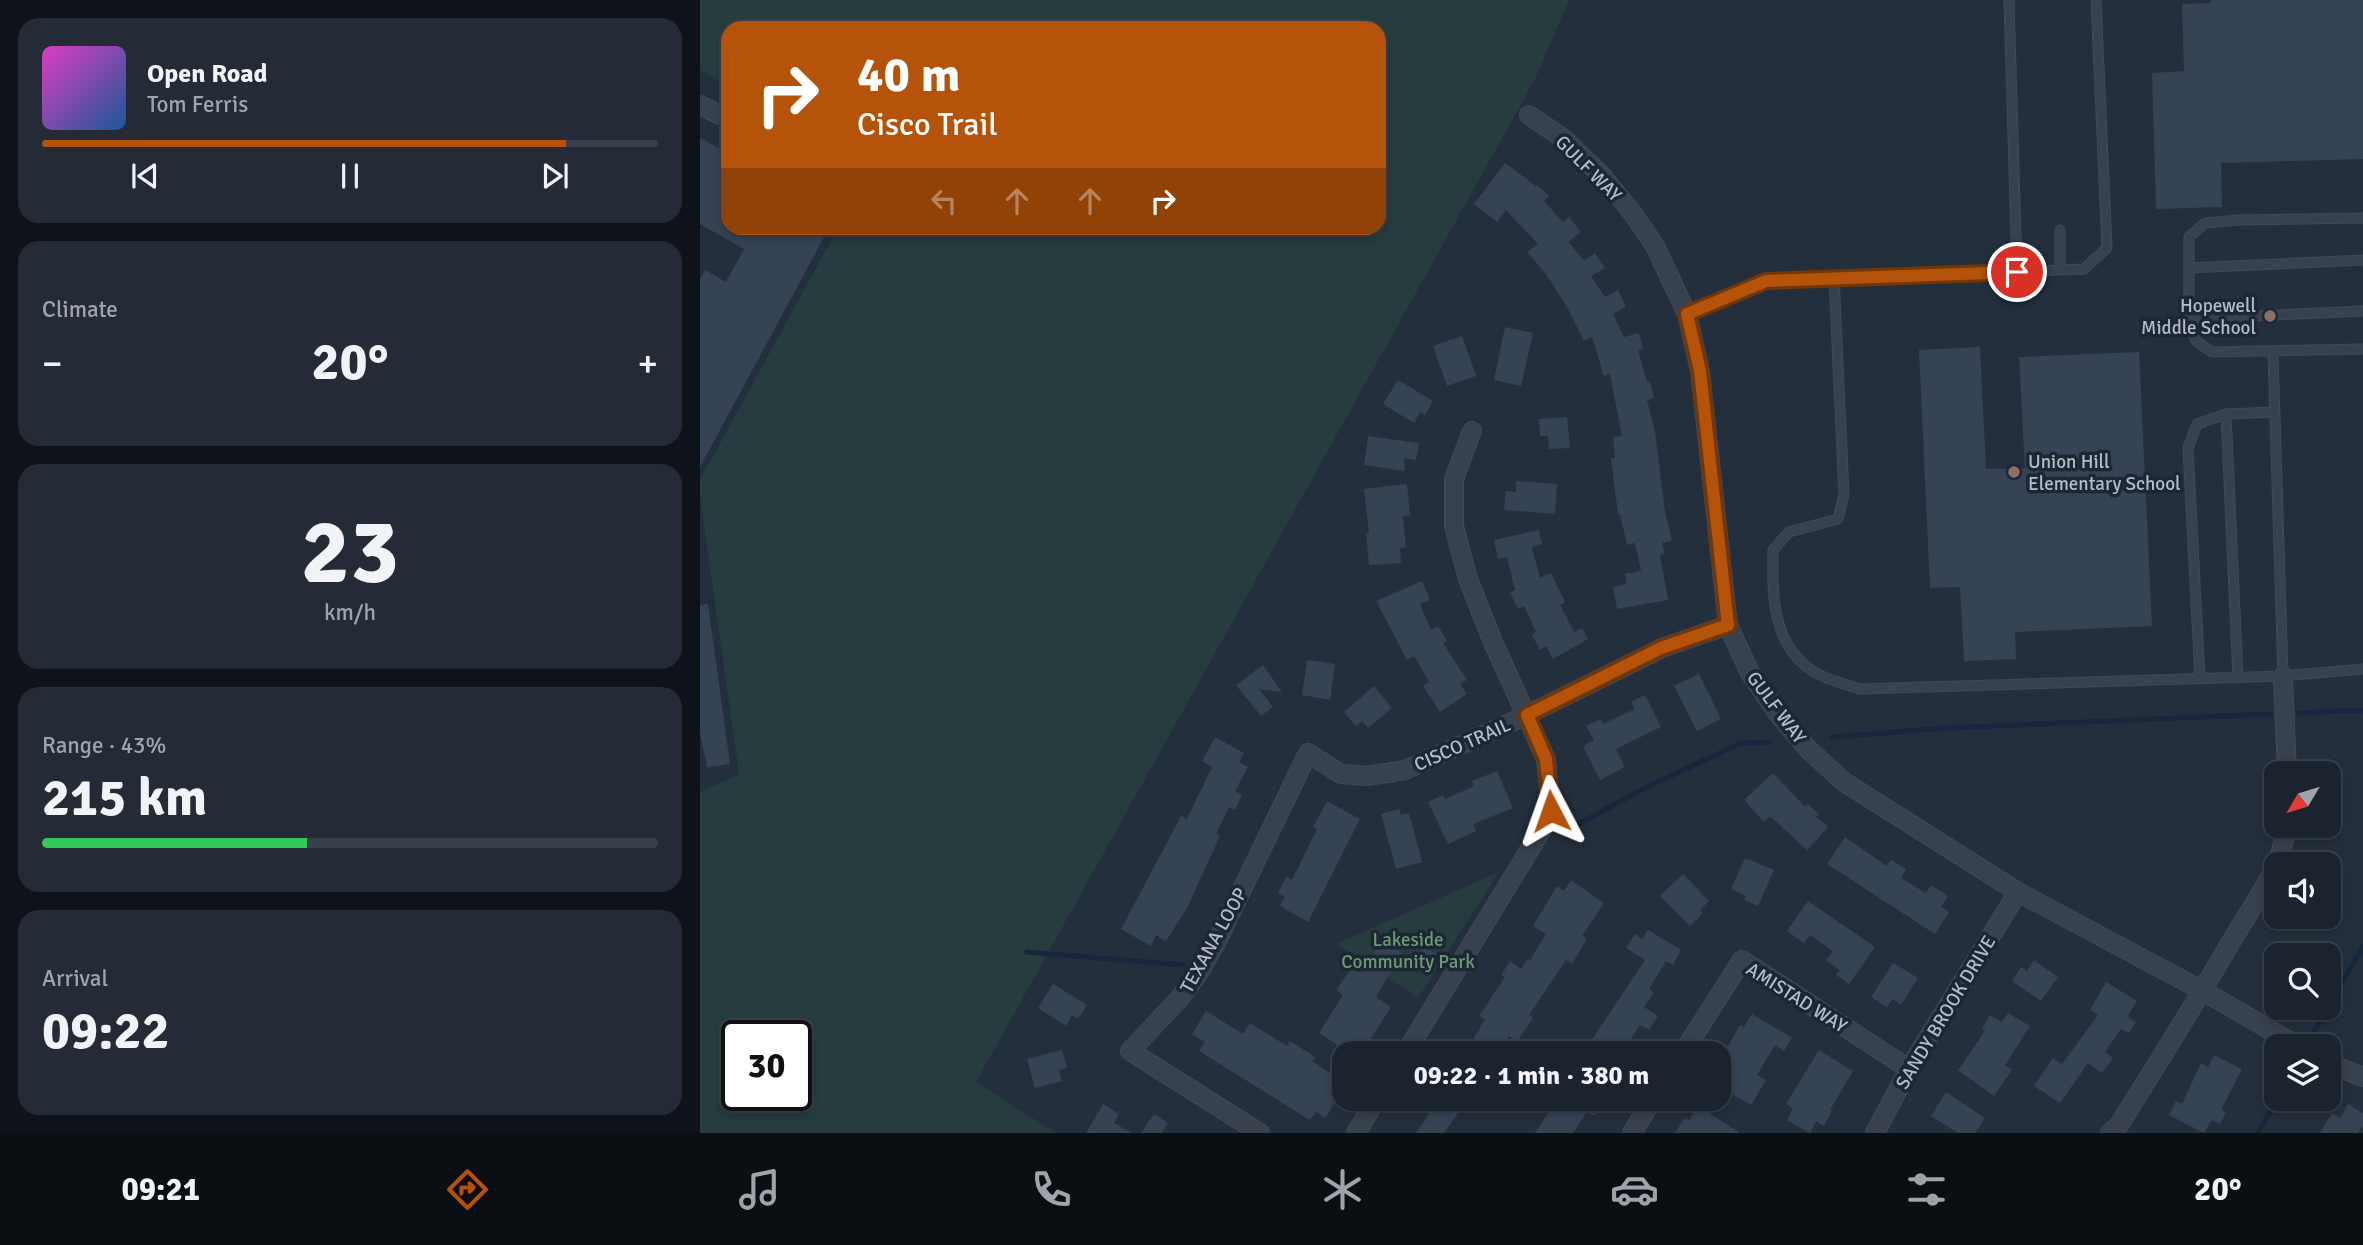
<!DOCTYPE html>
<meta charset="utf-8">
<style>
body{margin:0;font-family:Signika,sans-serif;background:#242b36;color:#f1f3f6;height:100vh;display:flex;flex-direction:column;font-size:26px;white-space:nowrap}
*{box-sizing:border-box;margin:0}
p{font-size:23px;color:#a0a4aa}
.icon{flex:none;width:38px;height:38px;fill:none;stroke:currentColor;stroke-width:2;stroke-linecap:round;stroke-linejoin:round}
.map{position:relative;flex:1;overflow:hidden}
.panel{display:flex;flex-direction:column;gap:18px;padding:18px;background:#0f1319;width:700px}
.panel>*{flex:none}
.hud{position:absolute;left:21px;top:21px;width:665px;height:214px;border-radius:21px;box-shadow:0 4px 10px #0003,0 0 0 2px #39404a;background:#b45309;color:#fff;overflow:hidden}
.needle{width:46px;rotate:232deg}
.controls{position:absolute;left:1564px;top:761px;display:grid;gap:14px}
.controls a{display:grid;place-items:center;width:77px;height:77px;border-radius:14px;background:#1b232e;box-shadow:0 4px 10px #0003,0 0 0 2px #39404a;font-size:35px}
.speed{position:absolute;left:21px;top:1020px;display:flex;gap:14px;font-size:35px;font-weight:700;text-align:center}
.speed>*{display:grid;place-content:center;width:91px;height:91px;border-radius:50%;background:#1b232e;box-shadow:0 4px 10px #0003,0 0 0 2px #39404a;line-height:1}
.speed .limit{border:4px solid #111;border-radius:10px;background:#fff;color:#111}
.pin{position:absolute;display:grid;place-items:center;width:60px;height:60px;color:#fff;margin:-30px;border:4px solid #fff;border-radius:50%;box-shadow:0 2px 7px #0007}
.me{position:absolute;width:77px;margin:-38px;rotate:356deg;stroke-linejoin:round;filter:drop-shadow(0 0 5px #0008)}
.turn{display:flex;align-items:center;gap:24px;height:147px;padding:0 21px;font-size:32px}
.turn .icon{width:91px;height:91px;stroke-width:2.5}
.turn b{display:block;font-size:49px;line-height:60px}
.lanes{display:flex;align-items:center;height:66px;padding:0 21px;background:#0003;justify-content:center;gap:35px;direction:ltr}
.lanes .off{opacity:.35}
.big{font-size:52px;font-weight:700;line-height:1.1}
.panel .tile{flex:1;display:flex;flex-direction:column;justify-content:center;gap:10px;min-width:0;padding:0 24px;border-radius:21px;background:#242b36}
.panel .dial{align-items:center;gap:0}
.dial b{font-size:91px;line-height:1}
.song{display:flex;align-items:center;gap:21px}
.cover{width:84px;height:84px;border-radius:10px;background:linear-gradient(135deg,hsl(310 70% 55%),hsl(210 70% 35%))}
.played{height:7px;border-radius:4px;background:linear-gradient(90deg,#b45309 85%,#39404a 85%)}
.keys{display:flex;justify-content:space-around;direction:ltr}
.heat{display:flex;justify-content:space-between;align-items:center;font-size:38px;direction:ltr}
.charge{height:10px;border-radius:5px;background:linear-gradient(90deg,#34c759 43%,#39404a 0)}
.trip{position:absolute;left:632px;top:1041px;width:399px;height:70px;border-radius:21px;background:#1b232e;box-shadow:0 4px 10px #0003,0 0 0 2px #39404a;font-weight:700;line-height:70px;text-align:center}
.dock{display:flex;height:112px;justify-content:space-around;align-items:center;background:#0b0e12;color:#a0a4aa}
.dock .icon{width:49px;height:49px}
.dock .on{color:#b45309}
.dock b{font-size:32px;color:#f1f3f6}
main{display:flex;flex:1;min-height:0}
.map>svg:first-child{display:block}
.green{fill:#263c3f;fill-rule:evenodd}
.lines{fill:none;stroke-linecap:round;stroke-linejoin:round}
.stream{stroke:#17263c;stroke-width:5}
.building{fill:#364354}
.service-casing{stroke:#414a57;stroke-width:11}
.minor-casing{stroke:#414a57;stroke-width:20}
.service{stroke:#38414e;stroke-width:9}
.minor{stroke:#38414e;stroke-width:18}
.route-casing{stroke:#753606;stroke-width:18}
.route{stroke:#b45309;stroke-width:12}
.education-dot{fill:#8d6e63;stroke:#1d2633;stroke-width:2.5}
.labels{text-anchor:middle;stroke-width:7;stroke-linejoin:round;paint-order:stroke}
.street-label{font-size:19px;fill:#b4bcc9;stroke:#1d2633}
.poi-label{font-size:19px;fill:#b4bcc9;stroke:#1d2633;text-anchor:end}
.park-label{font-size:19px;fill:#6b9a76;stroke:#1d2633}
</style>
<main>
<section class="panel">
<div class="tile">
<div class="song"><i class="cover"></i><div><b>Open Road</b><p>Tom Ferris</p></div></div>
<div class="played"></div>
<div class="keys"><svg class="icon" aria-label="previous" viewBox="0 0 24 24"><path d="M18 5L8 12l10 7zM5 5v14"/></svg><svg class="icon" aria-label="pause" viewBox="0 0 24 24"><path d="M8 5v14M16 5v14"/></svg><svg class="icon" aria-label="next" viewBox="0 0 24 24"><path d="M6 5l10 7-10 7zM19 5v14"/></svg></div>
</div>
<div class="tile"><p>Climate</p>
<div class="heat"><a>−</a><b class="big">20°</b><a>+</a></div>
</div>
<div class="tile dial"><b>23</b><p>km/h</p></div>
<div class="tile"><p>Range · 43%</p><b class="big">215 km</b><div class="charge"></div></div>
<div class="tile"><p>Arrival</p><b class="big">09:22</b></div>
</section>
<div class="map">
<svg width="1663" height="1133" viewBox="0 0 1663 1133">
<rect width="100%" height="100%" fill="#242f3e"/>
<!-- green -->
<path class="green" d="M0,0H869L835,79L276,1082L356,1133H0V792L39,774L0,495V480L138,228H679V28H28V87L0,70ZM37,1036H96V1096H37Z
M799,872L718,998L636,944Z"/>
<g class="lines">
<!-- stream -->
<path class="stream" d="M1599,713L1663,710
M1132,737L1247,728L1571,714
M864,832L945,788L1041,743L1069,742
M327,952L483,965
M1629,1005L1663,946
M1614,1032L1628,1008
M1558,1133L1577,1099"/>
</g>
<!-- building -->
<path class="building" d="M1511,0H1663V159L1521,163L1522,207L1456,209L1452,73L1484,71L1482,4L1511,3Z
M0,138L28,153V228H129L0,467V279L5,270L26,282L44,249L0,224Z
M805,163L836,186L837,185L849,196L844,201L863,222L869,217L881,232L868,242L884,260L895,253L905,268L891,276L905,297L918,290L926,307L913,314L924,337L939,333L943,349L938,351L947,382H950L954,398L947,400L955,432L965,511L972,541L962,543L965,554L960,555L968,600L917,609L913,587L926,584L925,574L941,571L935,543L927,545L920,514H918L911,458H915L913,437L922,436L910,374L904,376L892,337L884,341L867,307L846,274L827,252L838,244L806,210L797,222L774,204Z
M805,327L833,333L821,386L794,380Z
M762,336L776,376L747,386L733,346Z
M1280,347L1286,469L1325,468L1319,357L1439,352L1452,626L1315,632L1316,659L1264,661L1260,587L1230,588L1219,350Z
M698,380L733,401L725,415L720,412L714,423L683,404Z
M867,417L870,448L849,449L848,436H840L839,419Z
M668,436L719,443L716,460L704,458L705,471L664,465Z
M816,481L857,484L855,514L804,510L806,491L816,492Z
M707,484L710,515L703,516L706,548H700L701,563L669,565L666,533H669L664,489Z
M839,530L842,544L832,547L840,578L851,573L865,602L860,605L874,632L882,628L888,639L853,659L846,646L840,650L832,635L836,632L824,606L818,609L810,592L815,590L807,557L798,559L794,540Z
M722,581L730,600L720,604L731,630L738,626L747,641L743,643L767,680L760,684L767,694L740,712L723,686L729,682L714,656L707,660L676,601Z
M8,604L30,764L7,767L0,733V605Z
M607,660L635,664L630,700L602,695Z
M563,665L582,692L559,689L573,707L561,716L536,685Z
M999,674L1021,719L997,731L974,686Z
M674,686L692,708L668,728L662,721L656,726L644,712Z
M945,695L961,727L916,749L925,767L900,780L883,746L894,740L886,726L901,719L903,724L935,709L931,702Z
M515,737L544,753L539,762L548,767L535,791L542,795L535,810L529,807L516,834L520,836L487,908L466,941L456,935L451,946L421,929L481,816L487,819L512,767L502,761Z
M797,771L813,808L773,824L776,831L748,844L728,802L743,795L745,799L774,786L772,781Z
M1073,773L1105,807L1108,804L1119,814L1116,817L1128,827L1107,850L1070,816L1064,822L1044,800Z
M627,801L660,819L608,922L580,906L585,897L578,893L586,877L592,880L617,829L613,827Z
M699,809L701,815L709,813L722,862L696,869L681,814Z
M1145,837L1187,866L1191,860L1206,869L1201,878L1226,893L1231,885L1248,896L1241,907L1249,912L1235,934L1127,864Z
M1045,858L1074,870L1058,906L1044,900L1046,896L1031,889Z
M983,874L1009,901L1000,910L1003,913L990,926L960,896Z
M871,880L904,903L882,936L887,939L872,964L866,960L829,1015L833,1018L817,1042L809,1036L798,1054H764L785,1020L779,1016L805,977L801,975L810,961L821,969L828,959L830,960L846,934L833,926L857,886L864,891Z
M1108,901L1175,947L1149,984L1136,975L1140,970L1126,960L1133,951L1110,935L1104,943L1087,931Z
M948,930L981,950L973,965L966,961L949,989L954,992L944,1007L958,1016L949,1030L940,1025L921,1054H896L887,1047L945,960L926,948L935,934L942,939Z
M682,941L702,953L676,997L691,1007L661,1054H651L619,1033L643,995L636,990L652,967L661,973Z
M724,946L742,958L730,976L712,964Z
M1334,960L1358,977L1341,1001L1312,981L1321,967L1327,971Z
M1193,963L1218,978L1201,1005L1193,999L1187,1007L1171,997Z
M1406,982L1437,1001L1427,1017L1436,1022L1429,1033L1421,1029L1405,1052L1413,1058L1402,1073L1388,1063L1360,1103L1334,1086L1353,1058L1362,1064L1398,1015L1390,1010Z
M353,984L387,1005L378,1019L372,1015L366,1026L338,1008Z
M506,1011L543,1034L550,1023L587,1046L590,1041L615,1057L612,1061L644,1082V1089L625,1118L616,1112L610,1120L499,1051L505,1042L492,1034Z
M1308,1013L1330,1026L1305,1065L1312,1070L1294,1096L1258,1070L1285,1031L1282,1029L1290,1015L1302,1022Z
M1052,1014L1092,1038L1084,1051L1075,1045L1057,1075L1066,1080L1051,1105L1018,1086V1064L1040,1025L1044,1027Z
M362,1050L367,1068L359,1070L362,1081L335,1088L327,1059Z
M1119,1050L1153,1071L1130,1110L1132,1111L1124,1126L1116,1121L1110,1133L1087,1120L1093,1108L1086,1104Z
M1514,1055L1542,1069L1521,1110L1526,1112L1520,1124L1512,1120L1504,1133L1469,1115L1476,1101L1482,1104L1501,1063L1508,1067Z
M1246,1092L1285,1118L1275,1133H1258L1231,1116Z
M739,1099H768L744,1133H716Z
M857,1099H906L894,1116L887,1112L873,1133H835Z
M403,1104L419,1114L414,1123L432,1133H386Z
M1648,1104L1663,1113V1125L1658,1133H1620L1632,1113L1640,1118Z
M998,1106L1040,1133H975L985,1118L989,1120Z
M454,1114L468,1123L462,1133H441Z"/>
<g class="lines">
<!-- service casing -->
<g class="service-casing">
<path id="service" d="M1309,0L1317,272
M1663,218L1539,220L1505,223L1489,237V319L1496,341L1512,352L1663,349
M1489,268L1663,260
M1360,270V230
M1134,277L1144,495L1138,519L1089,532L1073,550C1072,596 1072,649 1118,674C1131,681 1146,684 1159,689L1583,676L1663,669
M987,314L1066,281L1384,269L1407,248L1396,0
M1489,319L1663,311
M1573,352L1583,676
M1526,414L1575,412
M1500,679L1488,448L1497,424L1526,414L1538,678"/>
</g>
<!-- minor casing -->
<g class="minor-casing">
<path id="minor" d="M0,105L28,119
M829,115L864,139L903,177L934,215L955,246L987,314L1000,371L1028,625L1050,673L1079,715L1109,750L1144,782L1318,892L1503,991L1598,1046
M1583,676L1587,774
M705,1054L841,831L851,811L846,759L793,642L768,579L754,526V479L772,431
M982,1054L1042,960L1209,1069
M1629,1063L1663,1077
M560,1133L430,1051L480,998L499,972L517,941L608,753L641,774L667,776L705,770L827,715L962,648L1028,625
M656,1133L677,1099
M932,1133L953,1099
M1175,1133L1209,1069L1318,892
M1410,1133L1419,1125C1458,1063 1497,1000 1534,937C1554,903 1583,866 1586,826"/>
</g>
<!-- service -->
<use href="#service" class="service"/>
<!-- minor -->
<use href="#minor" class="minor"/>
</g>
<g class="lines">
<!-- route casing -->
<g class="route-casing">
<path id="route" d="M851,811L846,759L827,715L961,648L1028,625L1000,371L987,314L1066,281L1317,272"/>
</g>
<!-- route -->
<use href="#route" class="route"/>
</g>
<!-- markers -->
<g class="education-dot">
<circle cx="1570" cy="316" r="7"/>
<circle cx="1314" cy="472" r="7"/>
</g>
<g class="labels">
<!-- street labels -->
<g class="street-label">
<text transform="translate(889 168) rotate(45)" y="7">GULF WAY</text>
<text transform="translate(1077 707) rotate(53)" y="7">GULF WAY</text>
<text transform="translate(762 744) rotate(-24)" y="7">CISCO TRAIL</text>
<text transform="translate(513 940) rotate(-61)" y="7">TEXANA LOOP</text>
<text transform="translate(1097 997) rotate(32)" y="7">AMISTAD WAY</text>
<text transform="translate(1245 1012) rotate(-59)" y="7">SANDY BROOK DRIVE</text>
</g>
<!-- poi labels -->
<g class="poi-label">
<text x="1556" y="312">Hopewell<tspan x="1556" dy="22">Middle School</tspan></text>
<text x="1328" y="468" text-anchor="start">Union Hill<tspan x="1328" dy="22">Elementary School</tspan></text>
</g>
<!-- park labels -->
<g class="park-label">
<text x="708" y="946">Lakeside<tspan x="708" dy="22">Community Park</tspan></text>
</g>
</g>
</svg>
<div class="controls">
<a><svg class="needle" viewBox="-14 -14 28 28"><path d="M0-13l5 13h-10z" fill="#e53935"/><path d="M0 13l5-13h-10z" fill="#a0a4aa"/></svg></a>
<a><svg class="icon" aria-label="sound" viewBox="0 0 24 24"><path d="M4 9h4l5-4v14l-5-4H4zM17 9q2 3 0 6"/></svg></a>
<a><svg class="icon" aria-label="search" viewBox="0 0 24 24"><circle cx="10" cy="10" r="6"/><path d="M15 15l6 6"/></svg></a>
<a><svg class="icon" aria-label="layers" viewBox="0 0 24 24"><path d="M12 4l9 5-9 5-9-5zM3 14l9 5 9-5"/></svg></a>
</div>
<div class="speed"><div class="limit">30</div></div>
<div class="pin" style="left:1317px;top:272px;background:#d93025"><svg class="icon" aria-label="arrive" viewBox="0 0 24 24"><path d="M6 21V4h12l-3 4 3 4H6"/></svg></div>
<svg class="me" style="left:851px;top:811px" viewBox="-20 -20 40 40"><path d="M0-17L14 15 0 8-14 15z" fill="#b45309" stroke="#fff" stroke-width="4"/></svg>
<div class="trip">09:22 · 1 min · 380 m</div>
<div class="hud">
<div class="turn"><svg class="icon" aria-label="right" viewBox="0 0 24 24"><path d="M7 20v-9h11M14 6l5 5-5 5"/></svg><div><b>40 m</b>Cisco Trail</div></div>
<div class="lanes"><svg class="icon off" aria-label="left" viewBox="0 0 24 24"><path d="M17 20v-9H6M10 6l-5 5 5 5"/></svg><svg class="icon off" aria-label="ahead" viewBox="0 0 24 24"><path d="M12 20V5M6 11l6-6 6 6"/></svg><svg class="icon off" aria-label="ahead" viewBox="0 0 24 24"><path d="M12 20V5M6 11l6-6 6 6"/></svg><svg class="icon" aria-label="right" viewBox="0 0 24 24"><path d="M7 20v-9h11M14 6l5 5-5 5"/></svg></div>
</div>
</div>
</main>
<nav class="dock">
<b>09:21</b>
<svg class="icon on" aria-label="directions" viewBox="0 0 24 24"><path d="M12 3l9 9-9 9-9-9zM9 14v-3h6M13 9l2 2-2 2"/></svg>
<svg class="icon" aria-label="music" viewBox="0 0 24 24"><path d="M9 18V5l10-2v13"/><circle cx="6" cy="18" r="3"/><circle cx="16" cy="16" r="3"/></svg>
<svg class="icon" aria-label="phone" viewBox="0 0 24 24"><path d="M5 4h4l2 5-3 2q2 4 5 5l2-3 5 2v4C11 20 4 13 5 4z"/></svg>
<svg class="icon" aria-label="climate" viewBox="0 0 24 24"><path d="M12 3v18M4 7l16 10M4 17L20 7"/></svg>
<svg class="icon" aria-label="car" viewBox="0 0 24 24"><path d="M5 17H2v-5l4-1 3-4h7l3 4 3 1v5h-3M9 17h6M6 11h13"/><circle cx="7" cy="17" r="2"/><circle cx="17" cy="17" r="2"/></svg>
<svg class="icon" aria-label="filters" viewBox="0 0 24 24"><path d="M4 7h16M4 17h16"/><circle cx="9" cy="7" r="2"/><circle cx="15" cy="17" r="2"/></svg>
<b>20°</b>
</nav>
